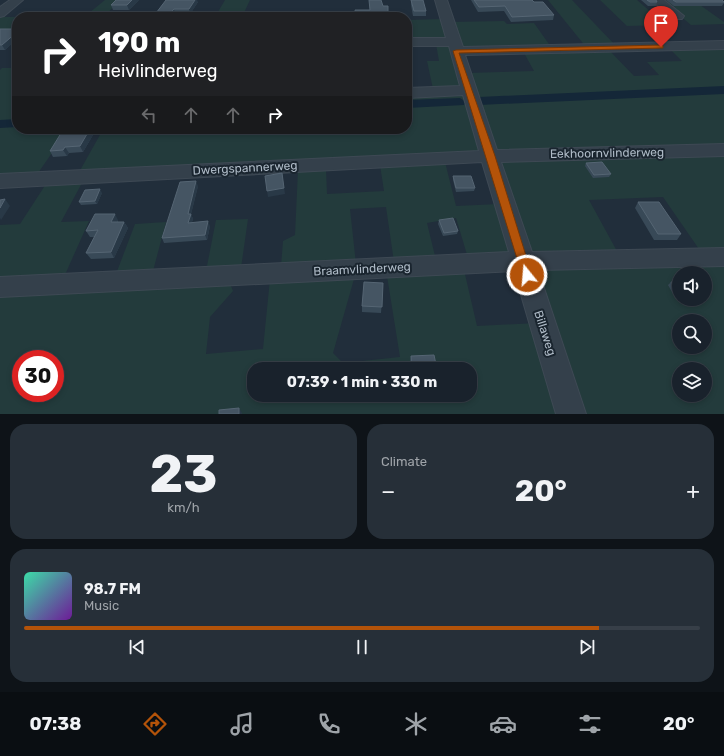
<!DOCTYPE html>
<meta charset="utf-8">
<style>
body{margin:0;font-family:Rubik,sans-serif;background:#262f38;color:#f1f3f6;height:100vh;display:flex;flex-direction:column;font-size:15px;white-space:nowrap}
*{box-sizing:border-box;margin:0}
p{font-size:13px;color:#9fa4a9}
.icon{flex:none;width:22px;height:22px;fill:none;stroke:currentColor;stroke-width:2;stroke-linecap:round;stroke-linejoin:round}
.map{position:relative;height:414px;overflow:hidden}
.panel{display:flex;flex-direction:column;gap:10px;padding:10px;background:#0e1318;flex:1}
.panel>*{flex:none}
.top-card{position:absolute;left:12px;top:12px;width:400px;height:122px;border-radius:16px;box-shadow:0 2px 6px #0003,0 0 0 1px #373f48;background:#202124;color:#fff;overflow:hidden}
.buttons{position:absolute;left:672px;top:266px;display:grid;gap:8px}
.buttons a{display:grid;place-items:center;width:40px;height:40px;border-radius:50%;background:#19222c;box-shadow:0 2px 6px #0003,0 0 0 1px #373f48;font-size:20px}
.speed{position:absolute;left:12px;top:350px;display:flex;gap:8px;font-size:20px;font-weight:700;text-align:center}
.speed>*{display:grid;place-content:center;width:52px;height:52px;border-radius:50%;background:#19222c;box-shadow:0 2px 6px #0003,0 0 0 1px #373f48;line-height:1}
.speed .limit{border:6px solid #d22;background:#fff;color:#111}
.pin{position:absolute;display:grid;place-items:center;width:34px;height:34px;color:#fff;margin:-41px -17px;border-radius:50% 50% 50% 0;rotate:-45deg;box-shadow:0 0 4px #0007}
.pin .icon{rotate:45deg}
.me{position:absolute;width:44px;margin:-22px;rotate:343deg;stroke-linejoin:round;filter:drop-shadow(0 0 3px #0008)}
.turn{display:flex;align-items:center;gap:14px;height:84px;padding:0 20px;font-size:18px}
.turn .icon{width:52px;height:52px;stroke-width:2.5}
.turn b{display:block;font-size:28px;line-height:34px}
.lanes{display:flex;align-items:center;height:38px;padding:0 20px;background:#0003;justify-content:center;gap:20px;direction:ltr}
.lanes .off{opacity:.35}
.big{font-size:30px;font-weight:700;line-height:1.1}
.panel .card{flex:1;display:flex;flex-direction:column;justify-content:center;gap:6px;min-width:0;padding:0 14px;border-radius:16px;background:#262f38}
.panel .dial{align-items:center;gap:0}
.dial b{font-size:52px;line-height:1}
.song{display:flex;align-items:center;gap:12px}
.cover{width:48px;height:48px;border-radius:6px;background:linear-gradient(135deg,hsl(160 70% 55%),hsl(280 70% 35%))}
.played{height:4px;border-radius:2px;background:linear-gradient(90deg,#b45309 85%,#373f48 85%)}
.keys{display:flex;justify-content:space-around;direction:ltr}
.heat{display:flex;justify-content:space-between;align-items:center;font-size:22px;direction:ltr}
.panel .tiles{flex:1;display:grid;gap:10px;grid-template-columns:1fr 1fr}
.card:last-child{grid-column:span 2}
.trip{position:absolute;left:247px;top:362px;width:230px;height:40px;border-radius:16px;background:#19222c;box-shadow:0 2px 6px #0003,0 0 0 1px #373f48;font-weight:700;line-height:40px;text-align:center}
.dock{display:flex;height:64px;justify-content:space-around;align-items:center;background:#0a0e12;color:#9fa4a9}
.dock .icon{width:28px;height:28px}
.dock .selected{color:#b45309}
.dock b{font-size:18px;color:#f1f3f6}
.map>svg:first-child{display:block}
.green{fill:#233b3c;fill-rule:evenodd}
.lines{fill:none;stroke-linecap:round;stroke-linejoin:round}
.canal{fill:#142738;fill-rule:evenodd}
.minor-casing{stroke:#3e4954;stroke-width:2}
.minor{fill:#34404b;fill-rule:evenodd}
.wall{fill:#384957}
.shaded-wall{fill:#293947}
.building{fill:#455563;stroke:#556573}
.route{fill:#b45309;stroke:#753606}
.labels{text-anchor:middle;stroke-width:4;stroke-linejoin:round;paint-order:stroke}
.street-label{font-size:12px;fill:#afbbc7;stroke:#1a252f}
</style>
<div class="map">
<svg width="724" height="414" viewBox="0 0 724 414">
<rect width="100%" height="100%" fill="#212e3b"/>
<!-- green -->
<path class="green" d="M105,0H121L103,17H84Z
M225,0H250L242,17H215Z
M548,0H572L616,46L586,47Z
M600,0H637L666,25L627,26Z
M661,0H693L724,22V24L691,25Z
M0,17H21H17V33H0Z
M442,19L449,40H407V20Z
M504,21L507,24L534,23L551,47L459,49L450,22Z
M436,44H449L464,89H433L427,61H439Z
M724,46V147L495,153L467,73L534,71L523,51L608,49L634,76L659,75L647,62L682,61L669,48Z
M2,68H17V129H407V96L465,94L485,153L78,174L101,133L65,134L36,176L0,178V70Z
M724,153V252H701L663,197L589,200L618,253L526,256L497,159Z
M445,162L456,206L499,204L516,257L468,258L456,218L427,223L436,260L394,262L386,207L350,209L356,264L281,266L283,241L295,235L298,170L326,169L327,194L384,191L380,165Z
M83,181L61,222L89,221L64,277L0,280V225L20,224L46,184Z
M248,219L241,268L206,271L216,220Z
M166,222L153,271L116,274L135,224Z
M724,260V414H579L528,263ZM679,273H705V299H679ZM679,321H705V347H679ZM679,369H705V395H679Z
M464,270L477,326L537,323L564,414H0V293L229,281L233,291L210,317L206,354L263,349L270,279L349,275L354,279L333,353L343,363L400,357L387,276ZM21,359H55V393H21ZM254,369H470V395H254Z"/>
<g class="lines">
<!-- canal -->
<path class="canal" d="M724,86V94L479,105L473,101L479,97Z
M460,98L466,102L464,105L407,108V100Z
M17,119V127L0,128V120Z"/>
<!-- minor casing -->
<g class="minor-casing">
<path id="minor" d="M10,0H23L4,16L0,17V7Z
M435,0H447L463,47L724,41V49L465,55L497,150L724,144V156L501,162L532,252L724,248V266L538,270L586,414H556L514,271L0,297V277L509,252L482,162L0,188V174L479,151L463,95L407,98V88L460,86L449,46H407V38H446Z
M651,0H664L684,16L682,19H674Z"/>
</g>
<!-- minor -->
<use href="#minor" class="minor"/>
</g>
<!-- wall -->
<path class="wall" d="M139,0L129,10H113L111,5Z
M166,0L198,2L190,14H175L173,17H153Z
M411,0L426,11V16H413L411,5Z
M471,0H532L534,2L554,15L553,20L511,22L504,11L478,12Z
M641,0H656L657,2L656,6H648Z
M666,0H722L724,2V3L722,6H674Z
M0,29H17V39L5,50H0Z
M75,129H90L93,135L83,152L69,153L67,156L53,157L50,151Z
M586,163L611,174L609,177L593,178L585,166Z
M453,176L475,188L474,191L456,192L453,180Z
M198,186L191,214L193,219L192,222L210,226L207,240L164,243L162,238Z
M102,193L97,204L81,205L79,202Z
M638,202L681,234L677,240H654L635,208Z
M118,220V222H124L128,228L114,258L91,259L86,253L94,237H90L86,231Z
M439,220L458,231L457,234L443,236L438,224Z
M671,282H679V298L676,299L668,285Z
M383,283L381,313L362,312V306Z
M411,356L437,369H411L410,362Z"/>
<!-- shaded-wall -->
<path class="shaded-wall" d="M132,0H139L129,10L127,5Z
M195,0H197L198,2L190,14L189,9Z
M174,9L175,14L173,17H167Z
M17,32V39L5,50L2,45Z
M90,129L93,135L83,152L80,146Z
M65,147L69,153L67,156L63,150Z
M282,173L285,194L268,197L267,191Z
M196,181L198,186L191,214L193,219L190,228L188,223V214Z
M100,189L102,193L97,204L95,201Z
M5,199L10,206L1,220L0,218V208Z
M115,214L118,220L115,228L111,222Z
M208,221L210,226L207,240L205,235Z
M124,222L128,228L114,258L111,252Z
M239,408L242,413V414H239Z"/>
<!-- building -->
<path class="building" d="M116,0H132L127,5H111Z
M166,0H195L189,9H174L167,17H153Z
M369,0H381L383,6H388V17H356L355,10H370Z
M411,0H423L426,11H414Z
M474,0H532L534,2H543L554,15L512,17L505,6L479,7Z
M647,0H656L657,2H650Z
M673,0H722L724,2H676Z
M0,29H17V32L2,45H0Z
M75,129H90L80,146L65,147L63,150L50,151L63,130Z
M602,162L611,174L594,175L586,163Z
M282,173L284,188L267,191L265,176Z
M453,176H471L475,188H456Z
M196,181L188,214H191L188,223L208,221L205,235L162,238L180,182Z
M100,189L95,201L79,202L85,190Z
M5,199L0,208V200Z
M638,202H659L681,234H658Z
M95,214H115L111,222H124L111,252L86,253L98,230L86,231Z
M453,218L458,231L444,233L439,220Z
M364,282L383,283L382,307L362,306Z
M671,282H679V295Z
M434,355L437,369H412L411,356Z
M239,408V414H219V410Z"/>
<!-- route -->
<path class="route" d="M661,45H663V48L459,53L495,156L532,275L531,278H523L453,51L456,50Z"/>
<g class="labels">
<!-- street labels -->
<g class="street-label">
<text transform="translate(607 153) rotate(-1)" y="4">Eekhoornvlinderweg</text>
<text transform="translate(245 168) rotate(-3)" y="4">Dwergspannerweg</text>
<text transform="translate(362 269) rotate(-3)" y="4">Braamvlinderweg</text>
<text transform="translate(545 333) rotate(72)" y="4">Billaweg</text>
</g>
</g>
</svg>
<div class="buttons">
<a><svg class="icon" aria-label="sound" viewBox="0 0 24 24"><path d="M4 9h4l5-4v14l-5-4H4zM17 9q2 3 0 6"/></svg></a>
<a><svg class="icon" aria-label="search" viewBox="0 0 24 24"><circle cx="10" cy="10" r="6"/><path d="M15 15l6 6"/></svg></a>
<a><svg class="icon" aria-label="layers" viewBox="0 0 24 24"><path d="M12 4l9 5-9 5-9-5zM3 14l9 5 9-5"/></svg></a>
</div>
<div class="speed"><div class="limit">30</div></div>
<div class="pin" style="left:661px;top:47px;background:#d93025"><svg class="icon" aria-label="arrive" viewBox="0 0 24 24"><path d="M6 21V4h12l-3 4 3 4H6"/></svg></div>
<svg class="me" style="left:527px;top:275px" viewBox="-20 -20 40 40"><circle r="17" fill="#b45309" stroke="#fff" stroke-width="3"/><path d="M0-11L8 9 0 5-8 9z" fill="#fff"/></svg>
<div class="trip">07:39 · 1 min · 330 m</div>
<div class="top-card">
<div class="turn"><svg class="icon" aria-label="right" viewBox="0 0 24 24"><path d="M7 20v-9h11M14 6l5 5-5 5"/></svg><div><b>190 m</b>Heivlinderweg</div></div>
<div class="lanes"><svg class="icon off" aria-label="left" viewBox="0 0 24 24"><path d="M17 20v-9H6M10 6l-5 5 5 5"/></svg><svg class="icon off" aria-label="ahead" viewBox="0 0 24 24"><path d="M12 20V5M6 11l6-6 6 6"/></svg><svg class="icon off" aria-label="ahead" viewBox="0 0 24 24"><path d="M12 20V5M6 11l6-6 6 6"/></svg><svg class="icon" aria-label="right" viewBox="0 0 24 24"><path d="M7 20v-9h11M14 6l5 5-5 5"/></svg></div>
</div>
</div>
<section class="panel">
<div class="tiles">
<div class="card dial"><b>23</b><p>km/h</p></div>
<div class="card"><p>Climate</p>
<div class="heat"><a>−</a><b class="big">20°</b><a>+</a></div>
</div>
<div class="card">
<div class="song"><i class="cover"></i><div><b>98.7 FM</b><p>Music</p></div></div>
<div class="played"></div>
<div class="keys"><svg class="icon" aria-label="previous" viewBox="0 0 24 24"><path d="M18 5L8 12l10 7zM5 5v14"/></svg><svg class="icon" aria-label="pause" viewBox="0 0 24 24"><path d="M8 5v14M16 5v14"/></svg><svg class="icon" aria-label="next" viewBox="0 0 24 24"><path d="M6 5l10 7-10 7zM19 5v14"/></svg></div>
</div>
</div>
</section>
<nav class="dock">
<b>07:38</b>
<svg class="icon selected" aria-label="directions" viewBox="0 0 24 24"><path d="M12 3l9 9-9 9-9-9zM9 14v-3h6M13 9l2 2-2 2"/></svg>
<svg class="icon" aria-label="music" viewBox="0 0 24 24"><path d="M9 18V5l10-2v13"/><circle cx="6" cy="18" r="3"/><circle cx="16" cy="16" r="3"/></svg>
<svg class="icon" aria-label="phone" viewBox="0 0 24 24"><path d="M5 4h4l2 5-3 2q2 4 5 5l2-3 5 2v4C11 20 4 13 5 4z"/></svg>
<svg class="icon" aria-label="climate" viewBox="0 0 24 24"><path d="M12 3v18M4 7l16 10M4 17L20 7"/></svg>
<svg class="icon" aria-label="car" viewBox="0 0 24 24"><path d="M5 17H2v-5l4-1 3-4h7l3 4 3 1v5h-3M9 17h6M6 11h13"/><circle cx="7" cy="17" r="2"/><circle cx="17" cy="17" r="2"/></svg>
<svg class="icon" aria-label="filters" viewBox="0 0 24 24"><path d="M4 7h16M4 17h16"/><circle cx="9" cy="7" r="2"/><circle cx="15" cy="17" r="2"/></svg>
<b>20°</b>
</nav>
